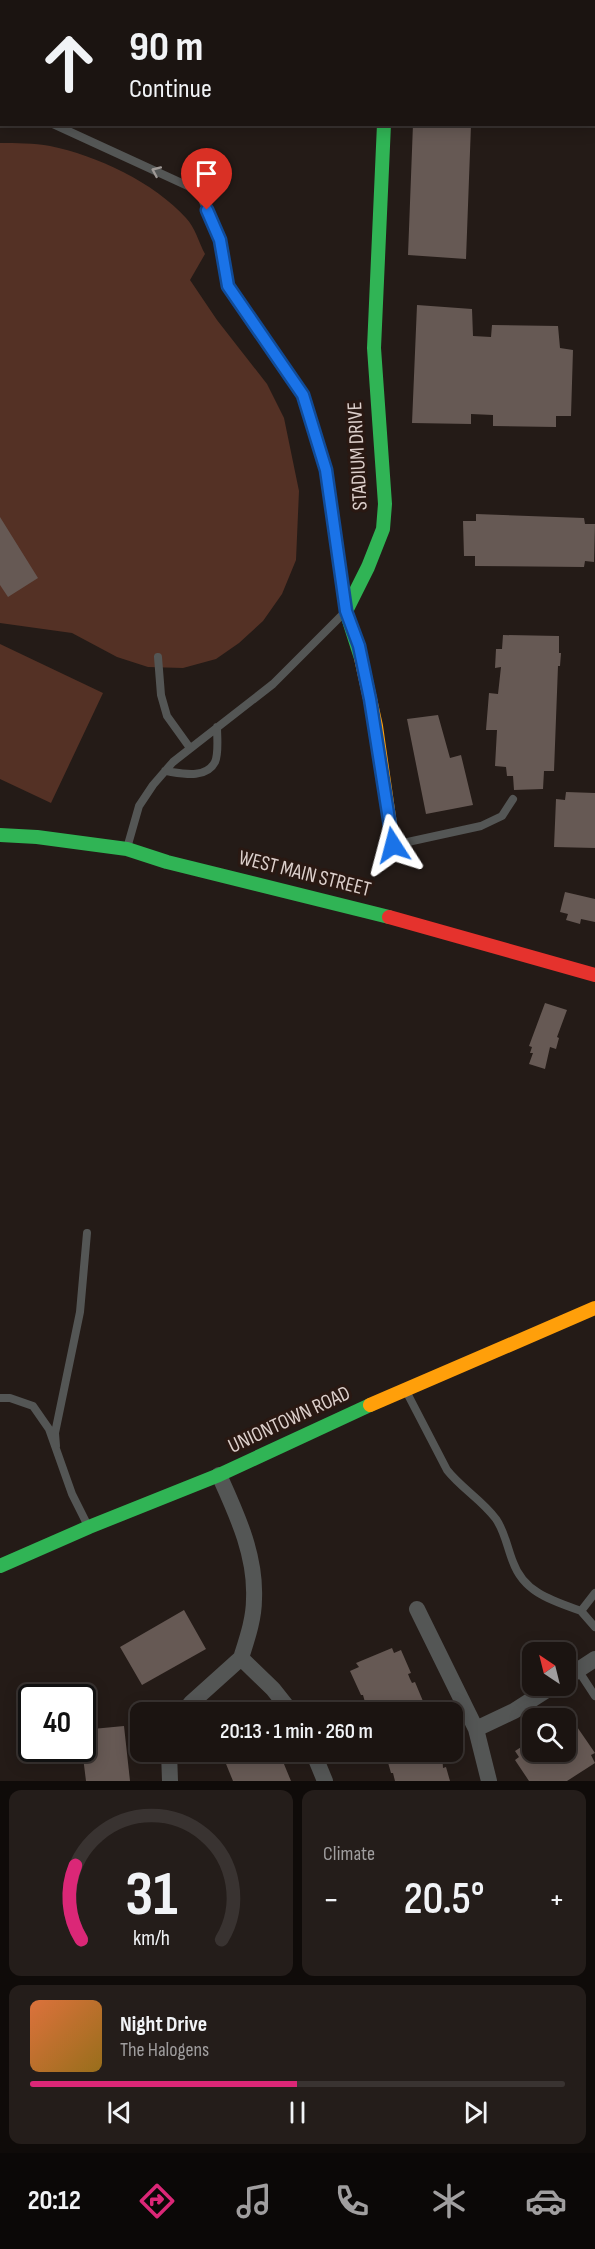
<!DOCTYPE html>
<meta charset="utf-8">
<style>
body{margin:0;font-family:"Sofia Sans Condensed",sans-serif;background:#241d1a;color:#f1f3f6;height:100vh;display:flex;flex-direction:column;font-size:22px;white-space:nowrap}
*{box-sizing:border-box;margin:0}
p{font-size:20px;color:#a09e9f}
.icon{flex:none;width:33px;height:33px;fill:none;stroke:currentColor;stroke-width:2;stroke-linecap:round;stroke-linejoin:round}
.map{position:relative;height:1781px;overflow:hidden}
.drawer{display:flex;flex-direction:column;gap:9px;padding:9px;background:#0f0b09;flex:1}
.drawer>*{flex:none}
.guide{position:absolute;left:0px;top:0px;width:596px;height:126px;box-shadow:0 3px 15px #0003,0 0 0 2px #393331;background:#1b1411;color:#f1f3f6;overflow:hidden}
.needle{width:39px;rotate:325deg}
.controls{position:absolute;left:522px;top:1642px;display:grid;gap:12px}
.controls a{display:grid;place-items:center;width:54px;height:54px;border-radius:12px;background:#1b1411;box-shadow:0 3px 15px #0003,0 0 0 2px #393331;font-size:30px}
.speed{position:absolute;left:18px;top:1684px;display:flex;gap:12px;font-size:30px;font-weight:700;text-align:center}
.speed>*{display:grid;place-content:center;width:78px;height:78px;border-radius:50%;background:#1b1411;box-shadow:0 3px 15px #0003,0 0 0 2px #393331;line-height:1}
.speed .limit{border:3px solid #111;border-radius:9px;background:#fff;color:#111}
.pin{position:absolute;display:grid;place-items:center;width:51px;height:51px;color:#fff;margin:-62px -26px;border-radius:50% 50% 50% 0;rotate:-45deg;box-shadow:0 0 6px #0007}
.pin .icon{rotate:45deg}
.me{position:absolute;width:66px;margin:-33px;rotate:351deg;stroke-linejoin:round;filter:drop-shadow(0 0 4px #0008)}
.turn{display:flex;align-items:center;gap:21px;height:126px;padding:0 30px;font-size:27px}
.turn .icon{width:78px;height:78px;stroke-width:2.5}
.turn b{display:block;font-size:42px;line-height:51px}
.big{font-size:45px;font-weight:600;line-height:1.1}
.drawer .widget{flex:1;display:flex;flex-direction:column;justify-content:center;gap:9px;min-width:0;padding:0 21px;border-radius:12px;background:#241d1a}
.drawer .dial{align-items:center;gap:0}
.dial svg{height:156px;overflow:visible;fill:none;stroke:#393331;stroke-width:7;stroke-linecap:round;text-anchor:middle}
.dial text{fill:#f1f3f6;stroke:none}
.song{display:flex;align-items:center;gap:18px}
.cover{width:72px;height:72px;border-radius:9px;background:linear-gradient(135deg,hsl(20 70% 55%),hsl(40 70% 35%))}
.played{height:6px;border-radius:3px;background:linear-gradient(90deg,#db2777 50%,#393331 50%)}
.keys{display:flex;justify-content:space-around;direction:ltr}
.heat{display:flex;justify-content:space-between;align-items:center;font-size:33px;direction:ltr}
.drawer .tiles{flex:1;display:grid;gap:9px;grid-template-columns:1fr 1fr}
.widget:last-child{grid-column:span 2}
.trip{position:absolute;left:130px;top:1702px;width:333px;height:60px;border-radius:12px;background:#1b1411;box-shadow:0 3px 15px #0003,0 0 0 2px #393331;font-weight:600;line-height:60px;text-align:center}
.menu{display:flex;height:96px;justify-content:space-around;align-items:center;background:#0b0807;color:#a09e9f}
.menu .icon{width:42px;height:42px}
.menu .current{color:#db2777}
.menu b{font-size:27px;color:#f1f3f6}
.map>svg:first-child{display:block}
.green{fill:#543125}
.building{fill:#665954}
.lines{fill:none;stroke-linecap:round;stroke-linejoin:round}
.lane{stroke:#545655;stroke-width:8}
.street{stroke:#545655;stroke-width:16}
.fast{stroke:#30b455;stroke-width:14}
.slow{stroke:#ff9f0a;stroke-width:14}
.jam{stroke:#e5322d;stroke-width:14}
.oneway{stroke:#9f9996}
.route-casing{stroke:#114b97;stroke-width:15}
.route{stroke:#1a73e8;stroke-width:10}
.labels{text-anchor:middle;stroke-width:6;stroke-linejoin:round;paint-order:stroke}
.street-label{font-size:21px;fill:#dccfcb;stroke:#291812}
</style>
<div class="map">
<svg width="595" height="1781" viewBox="0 0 595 1781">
<rect width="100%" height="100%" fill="#241b17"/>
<!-- green -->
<path class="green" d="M0,143C16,143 34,143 50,146C96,155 155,183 186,218C195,227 199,243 205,254L190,280L217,320L267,384L284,418L299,491L296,560L282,594L263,621L239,643L216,659L183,668L148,667L117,657L72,633L0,623Z
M0,644L103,693L51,803L0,779Z"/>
<!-- building -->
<path class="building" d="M413,124L471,125L466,259L408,255Z
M417,305L472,309L473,336L491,337L492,325L558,326L560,348L573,350L571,416H556V427L493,426V415L471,414V424L412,423Z
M476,514L584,518L585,524H595L594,562L585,561L584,567L475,566V556H464L463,521H476Z
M0,517L38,578L8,597L0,585Z
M503,635L559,636V653H561L560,666H558L554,771H544L543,789L514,790L513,776H507L506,767L495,766L497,730H486L489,693L498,694L501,667L495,668L496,649H502Z
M438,715L450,758L461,755L473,805L426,814L407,719Z
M566,792L595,793V848L554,847L556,799L565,800Z
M565,892L595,899V922L581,919L580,924L566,920L568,914L560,912Z
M545,1003L567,1010L557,1037L559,1038L556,1049L550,1047L545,1069L529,1064L533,1053H530L532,1047L529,1046Z
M184,1610L206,1649L142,1685L120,1647Z
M392,1648L394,1653L401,1650L411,1673L408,1674L410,1679L412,1683L415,1682L425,1706L418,1709L419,1713H368L363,1695H361L350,1671L359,1667L356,1663Z
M566,1717L570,1723L573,1721L595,1753L591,1755L595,1763L567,1781H529L515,1760L519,1757L515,1751L532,1740V1752H566Z
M124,1726L130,1781H86L82,1749V1730Z
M241,1752H279L291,1781H233L224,1759Z
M385,1752H442L443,1768L446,1767L450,1781H395L393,1773H391Z"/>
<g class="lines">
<!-- lane -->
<path class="lane" d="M0,119H2
M53,124L188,186L200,195L220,240L228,286L303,395L326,470L344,602
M158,657L161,695L167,716L190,748
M165,771C180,773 206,780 215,762C219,753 217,737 217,727
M394,845L481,826L502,816L513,799
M127,848L139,806L153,785L173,762L273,684L344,613
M405,1389L447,1470C461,1488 482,1500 496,1519C505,1532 507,1547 513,1562C524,1593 553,1601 581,1611
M0,1398H10L33,1406L49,1429L72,1494L87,1524
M56,1446L55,1433L80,1312L87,1233
M595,1593L581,1611L595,1627
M578,1670L595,1696"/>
<!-- street -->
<path class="street" d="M352,0L353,2
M219,1475C237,1515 256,1555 254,1599C254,1619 247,1639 241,1658
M417,1609L476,1729L489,1781
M566,1678L595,1659
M183,1713L191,1703L241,1658L273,1689L292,1713
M476,1729L514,1711L553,1686
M169,1752L170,1781
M313,1752L325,1781"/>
<!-- fast -->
<path class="fast" d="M361,658L346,611L368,567L383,529L385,504L374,348L384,124
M0,835L37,837L127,849L167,862L389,917
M0,1566L89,1527L219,1475L370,1405"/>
<!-- slow -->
<path class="slow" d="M361,658L376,726L393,845
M370,1405L595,1308"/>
<!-- jam -->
<path class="jam" d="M389,917L595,975"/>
</g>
<!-- one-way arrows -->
<defs><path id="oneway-chevron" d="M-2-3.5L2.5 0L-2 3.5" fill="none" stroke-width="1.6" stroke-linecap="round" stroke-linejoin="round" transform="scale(1.5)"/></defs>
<use class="oneway" href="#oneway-chevron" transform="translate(156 171) rotate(-156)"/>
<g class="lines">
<!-- route casing -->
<g class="route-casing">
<path id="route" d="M207,210L220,240L228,286L303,395L326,470L346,611L359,646L370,699L393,845"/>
</g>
<!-- route -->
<use href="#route" class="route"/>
</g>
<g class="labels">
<!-- street labels -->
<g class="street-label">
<text transform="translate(357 456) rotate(-93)" y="7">STADIUM DRIVE</text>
<text transform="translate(305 873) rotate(14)" y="7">WEST MAIN STREET</text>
<text transform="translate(289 1419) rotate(-25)" y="7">UNIONTOWN ROAD</text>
</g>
</g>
</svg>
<div class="controls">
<a><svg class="needle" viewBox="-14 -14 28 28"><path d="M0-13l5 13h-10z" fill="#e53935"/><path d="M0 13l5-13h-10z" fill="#a09e9f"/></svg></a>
<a><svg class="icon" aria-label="search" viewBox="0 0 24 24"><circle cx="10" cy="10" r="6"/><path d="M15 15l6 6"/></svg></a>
</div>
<div class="speed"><div class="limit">40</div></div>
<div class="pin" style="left:207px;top:210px;background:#d93025"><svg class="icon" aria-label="arrive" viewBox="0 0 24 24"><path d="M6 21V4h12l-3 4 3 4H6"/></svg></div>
<svg class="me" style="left:393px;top:845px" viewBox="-20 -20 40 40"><path d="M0-17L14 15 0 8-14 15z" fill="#1a73e8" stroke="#fff" stroke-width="4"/></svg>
<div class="trip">20:13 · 1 min · 260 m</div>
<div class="guide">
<div class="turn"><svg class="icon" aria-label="ahead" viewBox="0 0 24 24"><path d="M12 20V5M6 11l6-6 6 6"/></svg><div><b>90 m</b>Continue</div></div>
</div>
</div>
<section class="drawer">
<div class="tiles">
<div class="widget dial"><svg viewBox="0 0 100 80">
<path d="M14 69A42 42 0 1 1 86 69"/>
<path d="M14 69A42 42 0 0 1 11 31" stroke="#db2777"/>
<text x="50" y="56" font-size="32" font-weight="700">31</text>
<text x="50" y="72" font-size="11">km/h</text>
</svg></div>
<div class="widget"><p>Climate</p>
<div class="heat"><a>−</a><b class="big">20.5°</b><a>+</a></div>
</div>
<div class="widget">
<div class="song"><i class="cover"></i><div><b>Night Drive</b><p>The Halogens</p></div></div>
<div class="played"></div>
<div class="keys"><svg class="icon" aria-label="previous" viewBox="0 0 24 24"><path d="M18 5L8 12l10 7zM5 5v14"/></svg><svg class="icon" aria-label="pause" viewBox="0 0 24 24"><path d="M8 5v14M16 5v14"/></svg><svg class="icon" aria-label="next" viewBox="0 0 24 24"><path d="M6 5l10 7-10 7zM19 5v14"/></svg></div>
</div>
</div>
</section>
<nav class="menu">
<b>20:12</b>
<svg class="icon current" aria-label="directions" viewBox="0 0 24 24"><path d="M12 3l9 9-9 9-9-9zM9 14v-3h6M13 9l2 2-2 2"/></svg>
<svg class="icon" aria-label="music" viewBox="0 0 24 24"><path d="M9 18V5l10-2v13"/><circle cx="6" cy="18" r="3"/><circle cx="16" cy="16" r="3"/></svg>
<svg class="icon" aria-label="phone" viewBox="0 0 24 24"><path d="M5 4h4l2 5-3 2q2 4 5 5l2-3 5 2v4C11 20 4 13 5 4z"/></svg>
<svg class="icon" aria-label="climate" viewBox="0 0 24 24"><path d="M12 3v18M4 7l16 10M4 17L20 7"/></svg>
<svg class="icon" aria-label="car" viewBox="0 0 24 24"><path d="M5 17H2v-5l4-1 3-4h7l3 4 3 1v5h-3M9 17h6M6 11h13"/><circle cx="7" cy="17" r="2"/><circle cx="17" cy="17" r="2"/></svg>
</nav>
